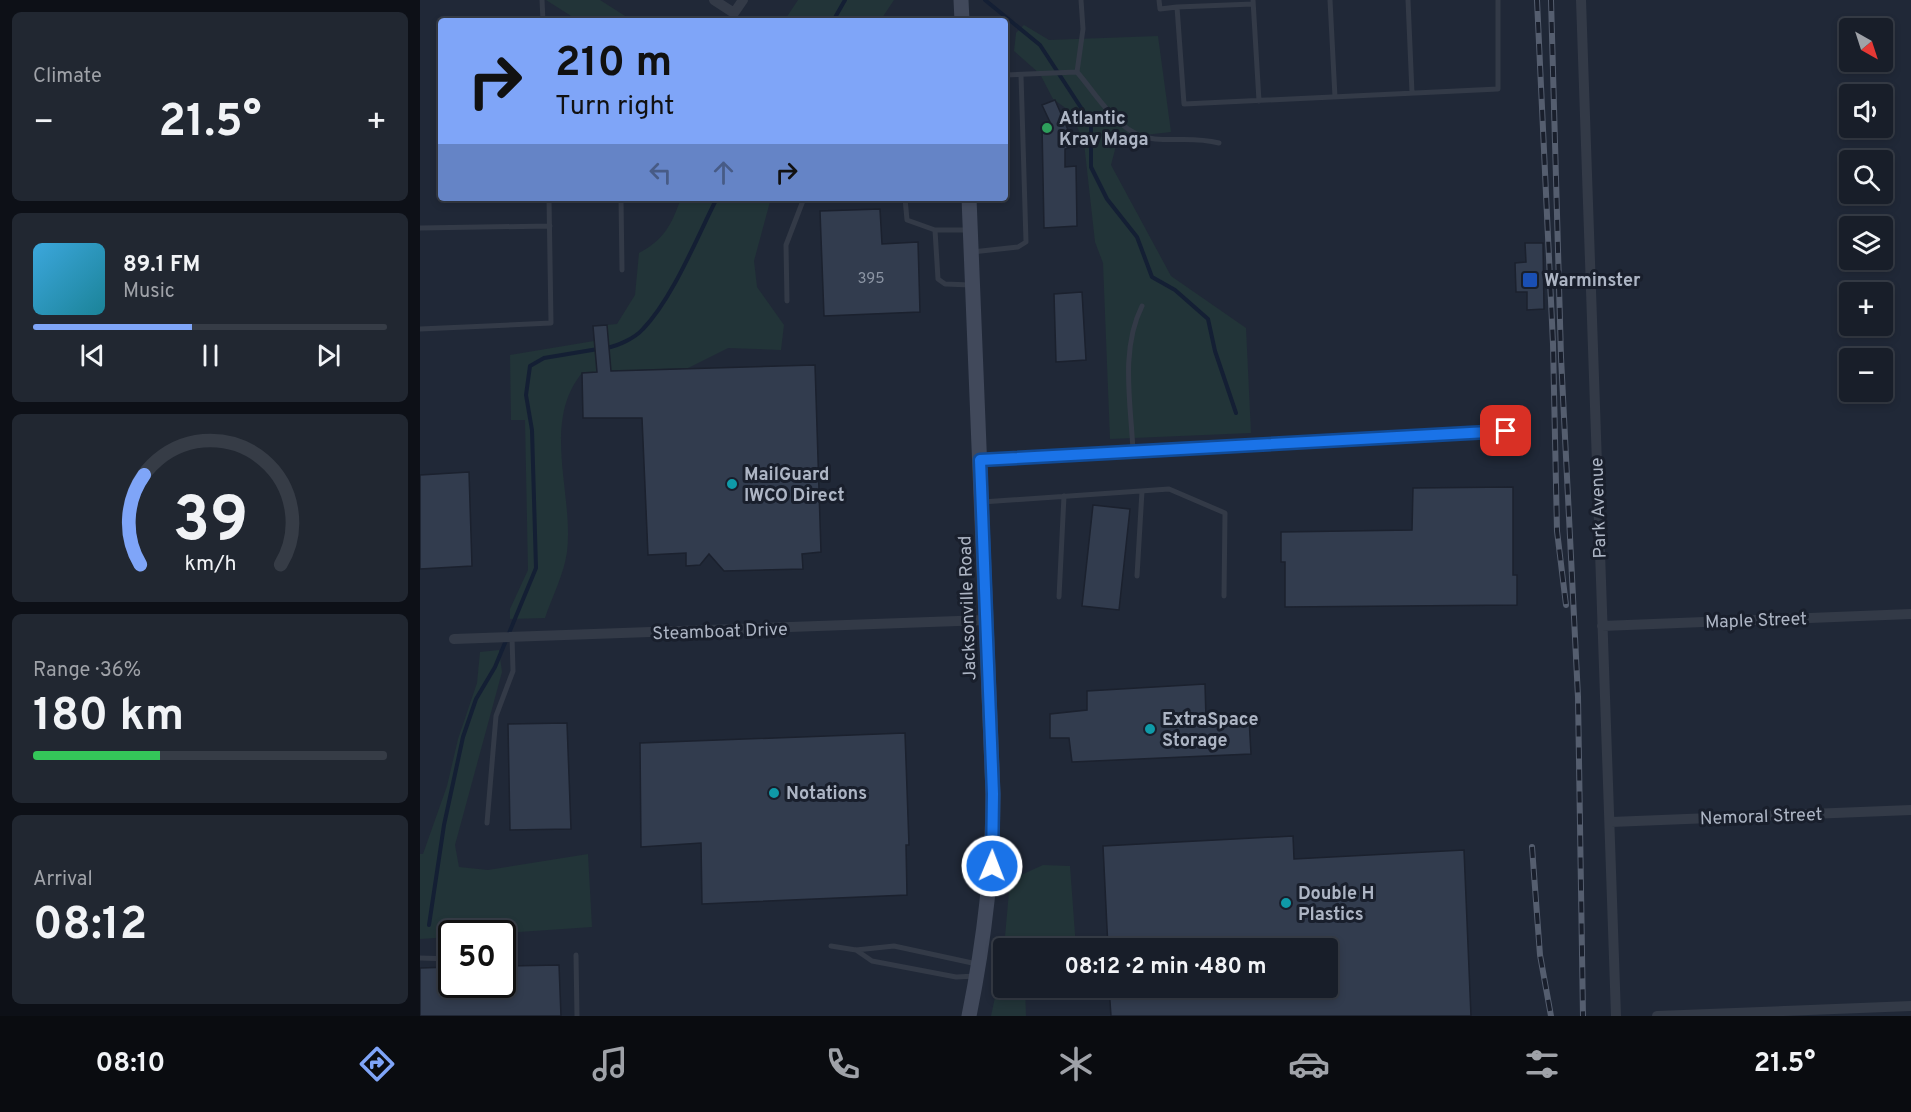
<!DOCTYPE html>
<meta charset="utf-8">
<style>
body{margin:0;font-family:Overpass,sans-serif;background:#212731;color:#f1f3f6;height:100vh;display:flex;flex-direction:column;font-size:22px;white-space:nowrap}
*{box-sizing:border-box;margin:0}
p{font-size:20px;color:#9fa2a8}
.icon{flex:none;width:33px;height:33px;fill:none;stroke:currentColor;stroke-width:2;stroke-linecap:round;stroke-linejoin:round}
.map{position:relative;flex:1;overflow:hidden}
.panel{display:flex;flex-direction:column;gap:12px;padding:12px;background:#0d1017;width:420px}
.panel>*{flex:none}
.guide{position:absolute;left:18px;top:18px;width:570px;height:183px;border-radius:6px;box-shadow:0 3px 9px #0003,0 0 0 2px #363c46;background:#7fa5f8;color:#111;overflow:hidden}
.needle{width:39px;rotate:141deg}
.fabs{position:absolute;left:1419px;top:18px;display:grid;gap:12px}
.fabs a{display:grid;place-items:center;width:54px;height:54px;border-radius:6px;background:#181e29;box-shadow:0 3px 9px #0003,0 0 0 2px #363c46;font-size:30px}
.speed{position:absolute;left:18px;top:920px;display:flex;gap:12px;font-size:30px;font-weight:700;text-align:center}
.speed>*{display:grid;place-content:center;width:78px;height:78px;border-radius:50%;background:#181e29;box-shadow:0 3px 9px #0003,0 0 0 2px #363c46;line-height:1}
.speed .limit{border:3px solid #111;border-radius:9px;background:#fff;color:#111}
.pin{position:absolute;display:grid;place-items:center;width:51px;height:51px;color:#fff;margin:-26px;border-radius:12px;box-shadow:0 3px 9px #0006}
.me{position:absolute;width:66px;margin:-33px;rotate:1deg;stroke-linejoin:round;filter:drop-shadow(0 0 4px #0008)}
.turn{display:flex;align-items:center;gap:21px;height:126px;padding:0 18px;font-size:27px}
.turn .icon{width:78px;height:78px;stroke-width:2.5}
.turn b{display:block;font-size:42px;line-height:51px}
.lanes{display:flex;align-items:center;height:57px;padding:0 18px;background:#0003;justify-content:center;gap:30px;direction:ltr}
.lanes .off{opacity:.35}
.big{font-size:45px;font-weight:700;line-height:1.1}
.panel .widget{flex:1;display:flex;flex-direction:column;justify-content:center;gap:9px;min-width:0;padding:0 21px;border-radius:9px;background:#212731}
.panel .dial{align-items:center;gap:0}
.dial svg{height:156px;overflow:visible;fill:none;stroke:#363c46;stroke-width:7;stroke-linecap:round;text-anchor:middle}
.dial text{fill:#f1f3f6;stroke:none}
.song{display:flex;align-items:center;gap:18px}
.cover{width:72px;height:72px;border-radius:9px;background:linear-gradient(135deg,hsl(200 70% 55%),hsl(190 70% 35%))}
.played{height:6px;border-radius:3px;background:linear-gradient(90deg,#7fa5f8 45%,#363c46 45%)}
.keys{display:flex;justify-content:space-around;direction:ltr}
.heat{display:flex;justify-content:space-between;align-items:center;font-size:33px;direction:ltr}
.charge{height:9px;border-radius:4px;background:linear-gradient(90deg,#34c759 36%,#363c46 0)}
.trip{position:absolute;left:573px;top:938px;width:345px;height:60px;border-radius:6px;background:#181e29;box-shadow:0 3px 9px #0003,0 0 0 2px #363c46;font-weight:700;line-height:60px;text-align:center}
.tab-bar{display:flex;height:96px;justify-content:space-around;align-items:center;background:#0a0c10;color:#9fa2a8}
.tab-bar .icon{width:42px;height:42px}
.tab-bar .selected{color:#7fa5f8}
.tab-bar b{font-size:27px;color:#f1f3f6}
main{display:flex;flex:1;min-height:0}
.map>svg:first-child{display:block}
.green{fill:#223438}
.lines{fill:none;stroke-linecap:round;stroke-linejoin:round}
.stream{stroke:#141f34;stroke-width:4}
.building{fill:#323c4e;stroke:#1b212e;stroke-width:1.5}
.lane{stroke:#333a47;stroke-width:5}
.street{stroke:#333a47;stroke-width:10}
.secondary{stroke:#41495b;stroke-width:15}
.rail-casing{stroke:#555e6f;stroke-width:6}
.rail{stroke:#191f2c;stroke-width:4;stroke-dasharray:11;stroke-linecap:butt}
.route-casing{stroke:#114b97;stroke-width:15}
.route{stroke:#1a73e8;stroke-width:10}
.leisure-dot{fill:#2e9e5b;stroke:#191f2c;stroke-width:2}
.transit-dot{fill:#1a4fb4;stroke:#191f2c;stroke-width:2}
.culture-dot{fill:#0f9aa8;stroke:#191f2c;stroke-width:2}
.labels{text-anchor:middle;stroke-width:6;stroke-linejoin:round;paint-order:stroke}
.number-label{font-size:15px;fill:#8c95a4}
.poi-label{font-size:18px;font-weight:bold;fill:#adb5c4;stroke:#191f2c;text-anchor:start}
.street-label{font-size:18px;fill:#adb5c4;stroke:#191f2c}
</style>
<main>
<section class="panel">
<div class="widget"><p>Climate</p>
<div class="heat"><a>−</a><b class="big">21.5°</b><a>+</a></div>
</div>
<div class="widget">
<div class="song"><i class="cover"></i><div><b>89.1 FM</b><p>Music</p></div></div>
<div class="played"></div>
<div class="keys"><svg class="icon" aria-label="previous" viewBox="0 0 24 24"><path d="M18 5L8 12l10 7zM5 5v14"/></svg><svg class="icon" aria-label="pause" viewBox="0 0 24 24"><path d="M8 5v14M16 5v14"/></svg><svg class="icon" aria-label="next" viewBox="0 0 24 24"><path d="M6 5l10 7-10 7zM19 5v14"/></svg></div>
</div>
<div class="widget dial"><svg viewBox="0 0 100 80">
<path d="M14 69A42 42 0 1 1 86 69"/>
<path d="M14 69A42 42 0 0 1 16 23" stroke="#7fa5f8"/>
<text x="50" y="56" font-size="32" font-weight="700">39</text>
<text x="50" y="72" font-size="11">km/h</text>
</svg></div>
<div class="widget"><p>Range · 36%</p><b class="big">180 km</b><div class="charge"></div></div>
<div class="widget"><p>Arrival</p><b class="big">08:12</b></div>
</section>
<div class="map">
<svg width="1491" height="1016" viewBox="0 0 1491 1016">
<rect width="100%" height="100%" fill="#202837"/>
<!-- green -->
<path class="green" d="M126,0H180L213,21H159Z
M378,0H474L460,21H364Z
M604,25L629,40L738,36L751,132L698,138L691,165L751,276L826,328L831,433L690,439L683,263L675,242L664,143L651,112L633,99L620,74L594,51L596,33Z
M261,198H351L334,261L337,287L364,325L361,350L308,348L268,368L191,371L187,325L197,324L215,295L219,253C244,240 252,224 261,198Z
M174,341L177,372L162,373C121,423 154,494 147,552C144,574 132,597 125,618L90,619V609L108,570L105,420H91L90,355Z
M79,650L82,672L35,845L39,867L68,870L168,854L172,927L83,933H32L31,937L0,939V854H3L27,786L38,739L57,683L60,652Z
M623,865L650,866L656,948H584L590,880Z
M583,960L584,987H605L606,1016H571Z"/>
<g class="lines">
<!-- stream -->
<path class="stream" d="M565,0L620,45L671,123V167L687,199L717,237L732,277L755,290L788,319L795,351L816,413
M413,21L425,0
M186,348C198,346 215,338 223,329C253,298 277,237 297,198
M9,925L24,825L43,737L56,699L75,667L116,568L112,430L106,395L110,366L124,358L178,349"/>
</g>
<!-- building -->
<path class="building" d="M635,100L655,146L645,149V167L656,166L657,226L624,228L622,125L630,122L622,105Z
M460,209L462,244L498,242L500,312L404,316L400,211Z
M1105,243H1123L1124,309L1107,310V292H1096L1095,263L1106,262Z
M662,292L666,360L636,362L634,294Z
M187,325L191,371L395,365L401,552L382,554L383,569L304,571L289,554L280,565L266,566V553L228,555L222,418H163L162,373L177,372L173,326Z
M49,472L52,566L0,569V475Z
M1093,487V575H1097V605L865,607V562H861V532L992,530L993,488Z
M673,505L710,509L699,610L662,606Z
M785,684L786,719L829,718L831,754L652,762L649,738H630V714L667,710V691Z
M147,723L151,829L90,830L88,724Z
M485,733L489,845H486L487,895L282,904L281,843L221,847L220,743Z
M873,836L874,859L1044,850L1051,1016H691L689,987H908V948H688L683,846Z
M139,965L141,1016H0V968L32,967V984H82V966Z"/>
<g class="lines">
<!-- lane -->
<path class="lane" d="M122,0L123,21
M739,0L740,9L757,7L764,104L1078,89V0
M833,0L839,101
M910,0L915,97
M988,0L992,93
M757,7L833,4
M657,72C678,96 700,137 735,139C759,141 775,137 799,143
M585,75L657,72L663,29L661,0
M201,198L202,270
M485,198L487,220L515,230H549
M0,228L130,226
M515,230L518,279L525,284L551,285
M552,252L598,247L606,242L601,75
M367,301L366,245L384,198
M0,329L131,323L129,198
M713,451C711,404 700,350 722,306
M561,460L1104,430
M562,502L749,489L805,513L804,596
M717,576L722,491
M639,597L644,496
M67,823L76,716L93,671L92,637
M411,946L436,950L474,946L557,964
M436,950L452,961L536,977L556,976
M156,955L157,1016
M0,958L32,959"/>
<!-- street -->
<path class="street" d="M294,0L314,13L323,0
M1161,0L1196,1016
M1182,626L1491,614
M34,639L566,620
M1191,822L1491,810
M1237,1016L1491,1006"/>
<!-- secondary -->
<path class="secondary" d="M541,0L542,21
M549,1016C564,942 573,869 573,794L549,198"/>
<!-- rail casing -->
<g class="rail-casing">
<path id="rail" d="M1117,0L1133,344L1137,531L1146,605
M1131,0L1141,357L1158,697L1163,1016
M1112,847L1120,955L1131,1016"/>
</g>
<!-- rail -->
<use href="#rail" class="rail"/>
</g>
<g class="lines">
<!-- route casing -->
<g class="route-casing">
<path id="route" d="M572,866L573,794L560,460L1086,431"/>
</g>
<!-- route -->
<use href="#route" class="route"/>
</g>
<!-- markers -->
<circle class="leisure-dot" cx="627" cy="128" r="6"/>
<rect class="transit-dot" x="1102" y="272" width="16" height="16" rx="3"/>
<g class="culture-dot">
<circle cx="312" cy="484" r="6"/>
<circle cx="730" cy="729" r="6"/>
<circle cx="354" cy="793" r="6"/>
<circle cx="866" cy="903" r="6"/>
</g>
<g class="labels">
<!-- number labels -->
<g class="number-label">
<text x="451" y="283">395</text>
</g>
<!-- poi labels -->
<g class="poi-label">
<text x="639" y="124">Atlantic<tspan x="639" dy="21">Krav Maga</tspan></text>
<text x="1124" y="286">Warminster</text>
<text x="324" y="480">MailGuard<tspan x="324" dy="21">IWCO Direct</tspan></text>
<text x="742" y="725">ExtraSpace<tspan x="742" dy="21">Storage</tspan></text>
<text x="366" y="799">Notations</text>
<text x="878" y="899">Double H<tspan x="878" dy="21">Plastics</tspan></text>
</g>
<!-- street labels -->
<g class="street-label">
<text transform="translate(1178 508) rotate(-92)" y="6">Park Avenue</text>
<text transform="translate(547 608) rotate(-92)" y="6">Jacksonville Road</text>
<text transform="translate(1336 620) rotate(-2)" y="6">Maple Street</text>
<text transform="translate(300 631) rotate(-2)" y="6">Steamboat Drive</text>
<text transform="translate(1341 816) rotate(-2)" y="6">Nemoral Street</text>
</g>
</g>
</svg>
<div class="fabs">
<a><svg class="needle" viewBox="-14 -14 28 28"><path d="M0-13l5 13h-10z" fill="#e53935"/><path d="M0 13l5-13h-10z" fill="#9fa2a8"/></svg></a>
<a><svg class="icon" aria-label="sound" viewBox="0 0 24 24"><path d="M4 9h4l5-4v14l-5-4H4zM17 9q2 3 0 6"/></svg></a>
<a><svg class="icon" aria-label="search" viewBox="0 0 24 24"><circle cx="10" cy="10" r="6"/><path d="M15 15l6 6"/></svg></a>
<a><svg class="icon" aria-label="layers" viewBox="0 0 24 24"><path d="M12 4l9 5-9 5-9-5zM3 14l9 5 9-5"/></svg></a>
<a>+</a>
<a>−</a>
</div>
<div class="speed"><div class="limit">50</div></div>
<div class="pin" style="left:1086px;top:431px;background:#d93025"><svg class="icon" aria-label="arrive" viewBox="0 0 24 24"><path d="M6 21V4h12l-3 4 3 4H6"/></svg></div>
<svg class="me" style="left:572px;top:866px" viewBox="-20 -20 40 40"><circle r="17" fill="#1a73e8" stroke="#fff" stroke-width="3"/><path d="M0-11L8 9 0 5-8 9z" fill="#fff"/></svg>
<div class="trip">08:12 · 2 min · 480 m</div>
<div class="guide">
<div class="turn"><svg class="icon" aria-label="right" viewBox="0 0 24 24"><path d="M7 20v-9h11M14 6l5 5-5 5"/></svg><div><b>210 m</b>Turn right</div></div>
<div class="lanes"><svg class="icon off" aria-label="left" viewBox="0 0 24 24"><path d="M17 20v-9H6M10 6l-5 5 5 5"/></svg><svg class="icon off" aria-label="ahead" viewBox="0 0 24 24"><path d="M12 20V5M6 11l6-6 6 6"/></svg><svg class="icon" aria-label="right" viewBox="0 0 24 24"><path d="M7 20v-9h11M14 6l5 5-5 5"/></svg></div>
</div>
</div>
</main>
<nav class="tab-bar">
<b>08:10</b>
<svg class="icon selected" aria-label="directions" viewBox="0 0 24 24"><path d="M12 3l9 9-9 9-9-9zM9 14v-3h6M13 9l2 2-2 2"/></svg>
<svg class="icon" aria-label="music" viewBox="0 0 24 24"><path d="M9 18V5l10-2v13"/><circle cx="6" cy="18" r="3"/><circle cx="16" cy="16" r="3"/></svg>
<svg class="icon" aria-label="phone" viewBox="0 0 24 24"><path d="M5 4h4l2 5-3 2q2 4 5 5l2-3 5 2v4C11 20 4 13 5 4z"/></svg>
<svg class="icon" aria-label="climate" viewBox="0 0 24 24"><path d="M12 3v18M4 7l16 10M4 17L20 7"/></svg>
<svg class="icon" aria-label="car" viewBox="0 0 24 24"><path d="M5 17H2v-5l4-1 3-4h7l3 4 3 1v5h-3M9 17h6M6 11h13"/><circle cx="7" cy="17" r="2"/><circle cx="17" cy="17" r="2"/></svg>
<svg class="icon" aria-label="filters" viewBox="0 0 24 24"><path d="M4 7h16M4 17h16"/><circle cx="9" cy="7" r="2"/><circle cx="15" cy="17" r="2"/></svg>
<b>21.5°</b>
</nav>
